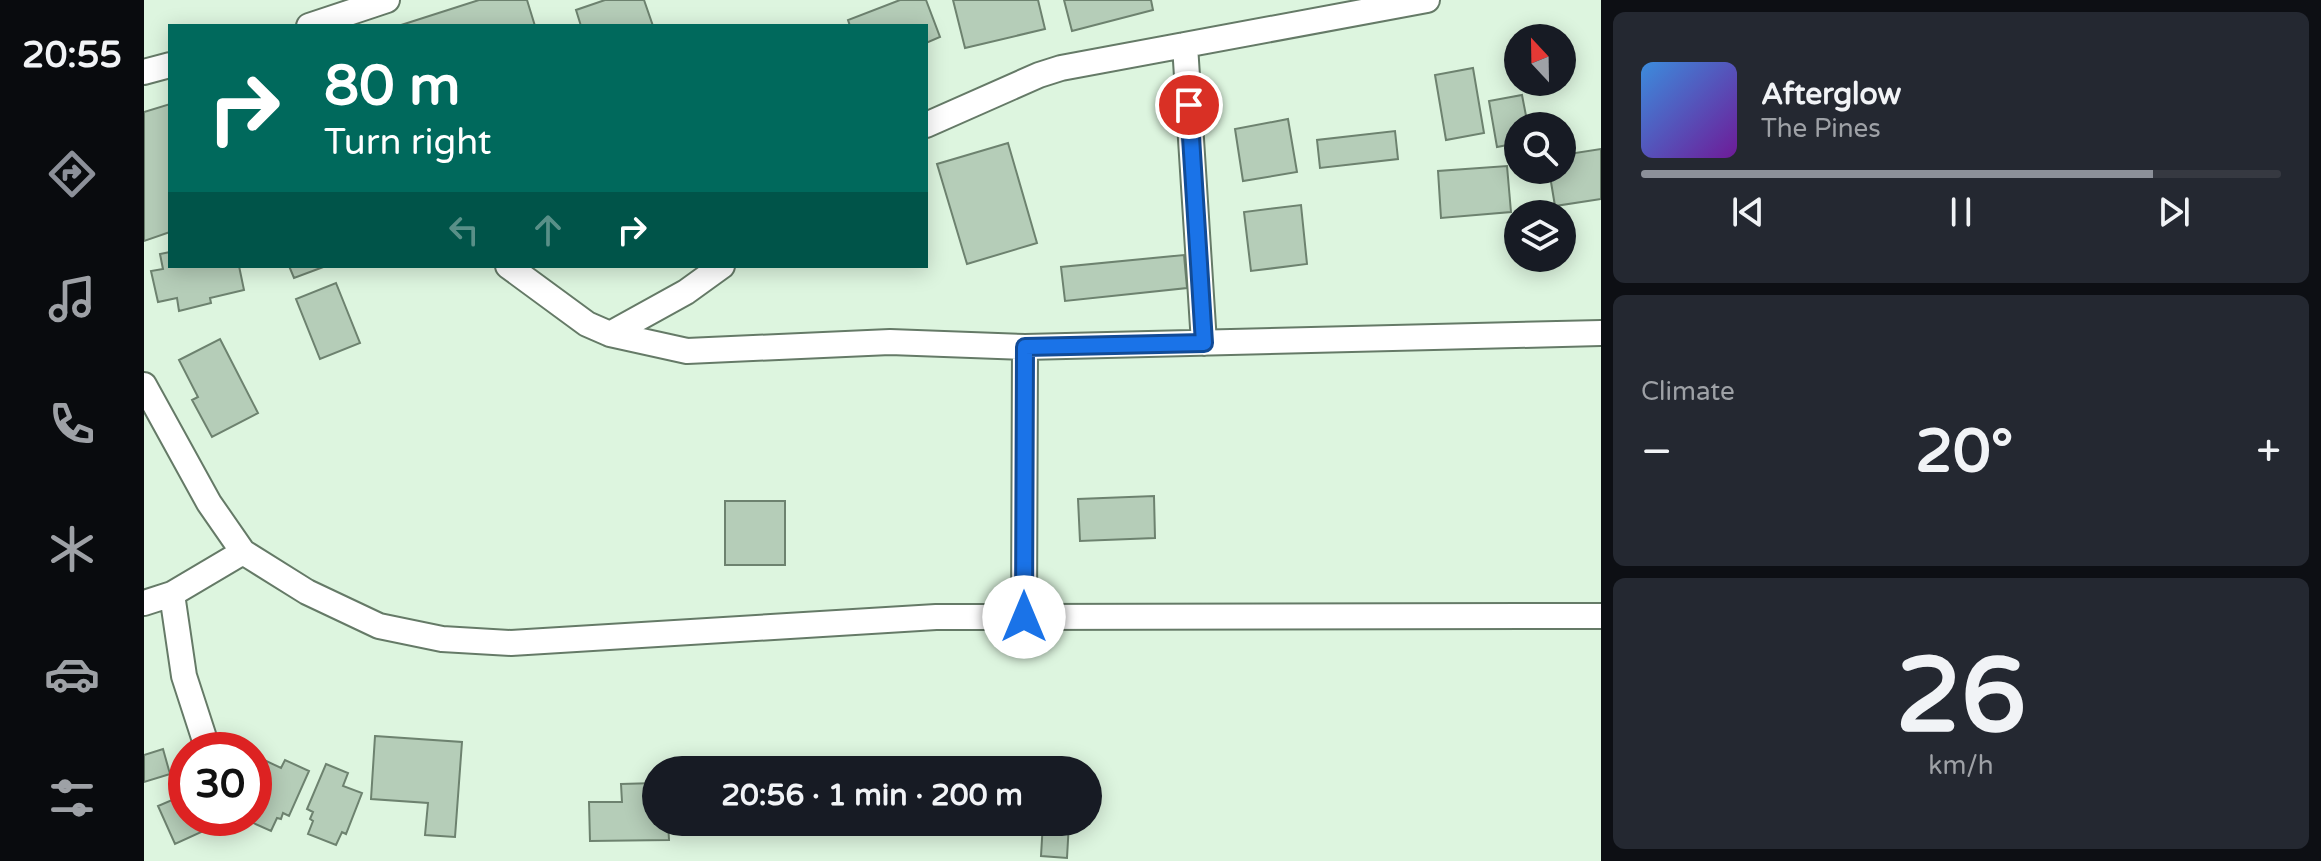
<!DOCTYPE html>
<meta charset="utf-8">
<style>
body{margin:0;font-family:"Varela Round",sans-serif;background:#242831;color:#f1f3f6;height:100vh;display:flex;flex-direction:column;font-size:30px;white-space:nowrap}
*{box-sizing:border-box;margin:0}
p{font-size:26px;color:#9ea1a6}
.icon{flex:none;width:44px;height:44px;fill:none;stroke:currentColor;stroke-width:2;stroke-linecap:round;stroke-linejoin:round}
.map{position:relative;flex:1;overflow:hidden}
.side{display:flex;flex-direction:column;gap:12px;padding:12px;background:#0d0f14;width:720px}
.side>*{flex:none}
.hud{position:absolute;left:24px;top:24px;width:760px;height:244px;border-radius:0px;box-shadow:0 4px 20px #0003;background:#00695c;color:#fff;overflow:hidden}
.needle{width:52px;rotate:338deg}
.buttons{position:absolute;left:1360px;top:24px;display:grid;gap:16px}
.buttons a{display:grid;place-items:center;width:72px;height:72px;border-radius:50%;background:#171b24;box-shadow:0 4px 20px #0003;font-size:40px}
.speed{position:absolute;left:24px;top:732px;display:flex;gap:16px;font-size:40px;font-weight:700;text-align:center}
.speed>*{display:grid;place-content:center;width:104px;height:104px;border-radius:50%;background:#171b24;box-shadow:0 4px 20px #0003;line-height:1}
.speed .limit{border:12px solid #d22;background:#fff;color:#111}
.pin{position:absolute;display:grid;place-items:center;width:68px;height:68px;color:#fff;margin:-34px;border:4px solid #fff;border-radius:50%;box-shadow:0 2px 8px #0007}
.me{position:absolute;width:88px;margin:-44px;rotate:0deg;stroke-linejoin:round;filter:drop-shadow(0 0 6px #0008)}
.turn{display:flex;align-items:center;gap:28px;height:168px;padding:0 24px;font-size:36px}
.turn .icon{width:104px;height:104px;stroke-width:2.5}
.turn b{display:block;font-size:56px;line-height:68px}
.lanes{display:flex;align-items:center;height:76px;padding:0 24px;background:#0003;justify-content:center;gap:40px;direction:ltr}
.lanes .off{opacity:.35}
.big{font-size:60px;font-weight:700;line-height:1.1}
.side .tile{flex:1;display:flex;flex-direction:column;justify-content:center;gap:12px;min-width:0;padding:0 28px;border-radius:12px;background:#242831}
.side .dial{align-items:center;gap:0}
.dial b{font-size:104px;line-height:1}
.song{display:flex;align-items:center;gap:24px}
.cover{width:96px;height:96px;border-radius:12px;background:linear-gradient(135deg,hsl(210 70% 55%),hsl(280 70% 35%))}
.played{height:8px;border-radius:4px;background:linear-gradient(90deg,#8c9099 80%,#363941 80%)}
.keys{display:flex;justify-content:space-around;direction:ltr}
.heat{display:flex;justify-content:space-between;align-items:center;font-size:44px;direction:ltr}
.trip{position:absolute;left:498px;top:756px;width:460px;height:80px;border-radius:40px;background:#171b24;box-shadow:0 4px 20px #0003;font-weight:700;line-height:80px;text-align:center}
main{display:flex;flex:1;min-height:0}
.tab-bar{display:flex;flex-direction:column;width:144px;justify-content:space-around;align-items:center;background:#090b0e;color:#9ea1a6}
.tab-bar .icon{width:56px;height:56px}
.tab-bar .active{color:#8c9099}
.tab-bar b{font-size:36px;color:#f1f3f6}
.map>svg:first-child{display:block}
.building{fill:#b5cdb8;stroke:#6d826f;stroke-width:2}
.lines{fill:none;stroke-linecap:round;stroke-linejoin:round}
.minor-casing{stroke:#657a67;stroke-width:28}
.minor{stroke:#fff;stroke-width:24}
.route-casing{stroke:#114b97;stroke-width:20}
.route{stroke:#1a73e8;stroke-width:14}
</style>
<main>
<nav class="tab-bar">
<b>20:55</b>
<svg class="icon active" aria-label="directions" viewBox="0 0 24 24"><path d="M12 3l9 9-9 9-9-9zM9 14v-3h6M13 9l2 2-2 2"/></svg>
<svg class="icon" aria-label="music" viewBox="0 0 24 24"><path d="M9 18V5l10-2v13"/><circle cx="6" cy="18" r="3"/><circle cx="16" cy="16" r="3"/></svg>
<svg class="icon" aria-label="phone" viewBox="0 0 24 24"><path d="M5 4h4l2 5-3 2q2 4 5 5l2-3 5 2v4C11 20 4 13 5 4z"/></svg>
<svg class="icon" aria-label="climate" viewBox="0 0 24 24"><path d="M12 3v18M4 7l16 10M4 17L20 7"/></svg>
<svg class="icon" aria-label="car" viewBox="0 0 24 24"><path d="M5 17H2v-5l4-1 3-4h7l3 4 3 1v5h-3M9 17h6M6 11h13"/><circle cx="7" cy="17" r="2"/><circle cx="17" cy="17" r="2"/></svg>
<svg class="icon" aria-label="filters" viewBox="0 0 24 24"><path d="M4 7h16M4 17h16"/><circle cx="9" cy="7" r="2"/><circle cx="15" cy="17" r="2"/></svg>
</nav>
<div class="map">
<svg width="1457" height="861" viewBox="0 0 1457 861">
<rect width="100%" height="100%" fill="#ddf5df"/>
<!-- building -->
<path class="building" d="M335,0H383L391,26H254Z
M461,0H500L509,26H437L432,10Z
M756,0H782L796,37L782,43V26H706L704,20Z
M809,0H894L901,29L821,48Z
M920,0H1007L1009,10L928,31Z
M1329,68L1340,133L1302,140L1291,75Z
M1378,95L1384,126H1374V143L1353,147L1345,101Z
M26,104V232L0,241V112Z
M1144,119L1153,172L1099,181L1091,129Z
M1251,131L1254,159L1176,168L1173,140Z
M864,143L893,243L823,264L793,164Z
M1457,149V199L1411,206L1405,170H1418V155Z
M1363,166L1367,212L1297,218L1294,171Z
M1157,205L1163,264L1107,271L1100,212Z
M26,252V266H95L100,290L66,298L67,303L35,311L33,298L14,302L7,271L19,269L16,254Z
M1040,255L1043,288L921,301L917,267Z
M145,266H182L150,278Z
M192,283L216,343L176,359L152,299Z
M76,339L114,413L68,437L48,400L54,397L35,360Z
M1010,496L1011,538L936,541L934,499Z
M581,501H641V565H581Z
M231,736L318,742L311,837L281,835L284,803L227,799Z
M19,749L26,774L0,782V755Z
M118,759L137,768L141,760L165,771L145,816L139,813L137,819L133,818L127,831L98,818H110V777Z
M182,764L204,773L199,786L218,793L202,834L198,832L192,845L164,834L169,821L166,819L169,812L163,809Z
M512,783V822H524L525,840L446,841L445,802H478L477,784Z
M42,794V818H75L77,823L31,844L14,806Z
M899,822H925L923,858L897,856Z"/>
<g class="lines">
<!-- minor casing -->
<g class="minor-casing">
<path id="minor" d="M165,26L243,0
M1041,45L1060,343
M0,72L26,65
M782,125L895,75L917,68L1283,0
M364,266L443,324L466,334L543,351L746,342L881,347L1457,333
M466,334L542,292L578,266
M0,385L65,503L99,552L163,592L235,626L298,639L367,643L792,617L1457,616
M28,594L40,676L64,750
M0,603L28,594L99,552
M880,617L881,347"/>
</g>
<!-- minor -->
<use href="#minor" class="minor"/>
</g>
<g class="lines">
<!-- route casing -->
<g class="route-casing">
<path id="route" d="M880,617L881,347L1060,343L1045,105"/>
</g>
<!-- route -->
<use href="#route" class="route"/>
</g>
</svg>
<div class="buttons">
<a><svg class="needle" viewBox="-14 -14 28 28"><path d="M0-13l5 13h-10z" fill="#e53935"/><path d="M0 13l5-13h-10z" fill="#9ea1a6"/></svg></a>
<a><svg class="icon" aria-label="search" viewBox="0 0 24 24"><circle cx="10" cy="10" r="6"/><path d="M15 15l6 6"/></svg></a>
<a><svg class="icon" aria-label="layers" viewBox="0 0 24 24"><path d="M12 4l9 5-9 5-9-5zM3 14l9 5 9-5"/></svg></a>
</div>
<div class="speed"><div class="limit">30</div></div>
<div class="pin" style="left:1045px;top:105px;background:#d93025"><svg class="icon" aria-label="arrive" viewBox="0 0 24 24"><path d="M6 21V4h12l-3 4 3 4H6"/></svg></div>
<svg class="me" style="left:880px;top:617px" viewBox="-20 -20 40 40"><circle r="19" fill="#fff"/><path d="M0-13L10 11 0 6-10 11z" fill="#1a73e8"/></svg>
<div class="trip">20:56 · 1 min · 200 m</div>
<div class="hud">
<div class="turn"><svg class="icon" aria-label="right" viewBox="0 0 24 24"><path d="M7 20v-9h11M14 6l5 5-5 5"/></svg><div><b>80 m</b>Turn right</div></div>
<div class="lanes"><svg class="icon off" aria-label="left" viewBox="0 0 24 24"><path d="M17 20v-9H6M10 6l-5 5 5 5"/></svg><svg class="icon off" aria-label="ahead" viewBox="0 0 24 24"><path d="M12 20V5M6 11l6-6 6 6"/></svg><svg class="icon" aria-label="right" viewBox="0 0 24 24"><path d="M7 20v-9h11M14 6l5 5-5 5"/></svg></div>
</div>
</div>
<section class="side">
<div class="tile">
<div class="song"><i class="cover"></i><div><b>Afterglow</b><p>The Pines</p></div></div>
<div class="played"></div>
<div class="keys"><svg class="icon" aria-label="previous" viewBox="0 0 24 24"><path d="M18 5L8 12l10 7zM5 5v14"/></svg><svg class="icon" aria-label="pause" viewBox="0 0 24 24"><path d="M8 5v14M16 5v14"/></svg><svg class="icon" aria-label="next" viewBox="0 0 24 24"><path d="M6 5l10 7-10 7zM19 5v14"/></svg></div>
</div>
<div class="tile"><p>Climate</p>
<div class="heat"><a>−</a><b class="big">20°</b><a>+</a></div>
</div>
<div class="tile dial"><b>26</b><p>km/h</p></div>
</section>
</main>
